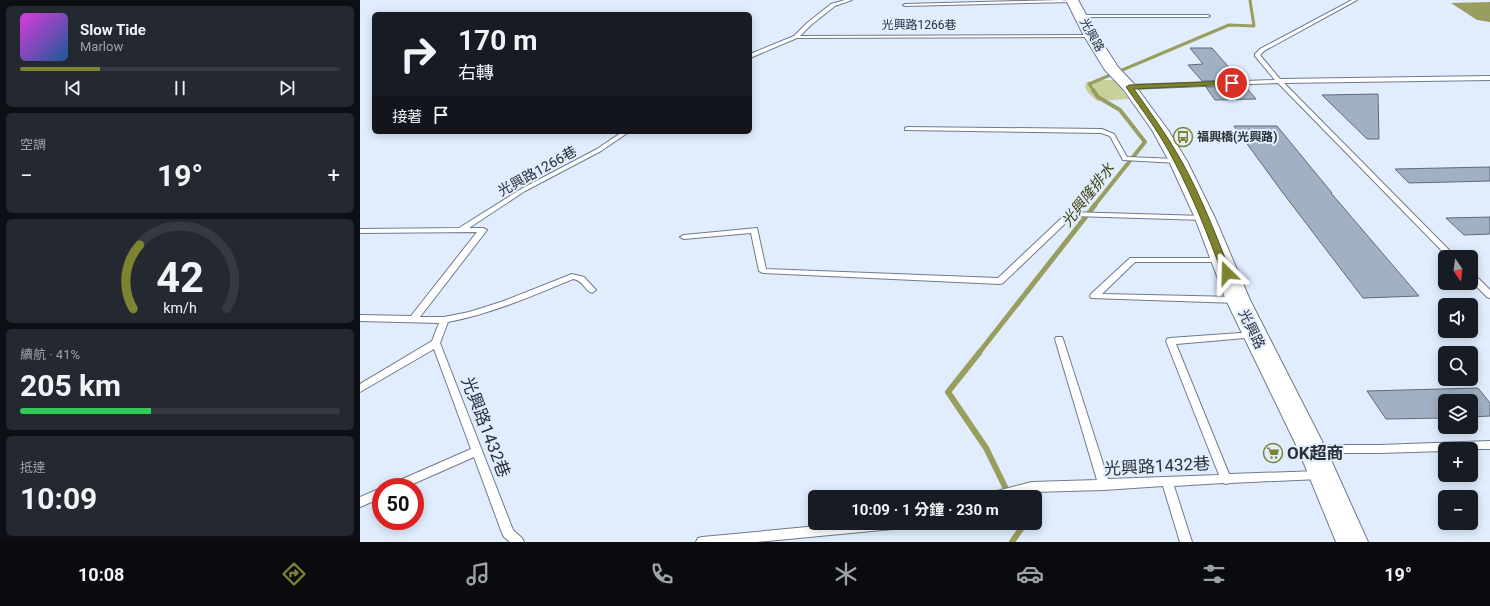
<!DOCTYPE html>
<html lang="zh-TW">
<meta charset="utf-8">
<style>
body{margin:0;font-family:Roboto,"Noto Sans TC",sans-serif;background:#242831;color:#f1f3f6;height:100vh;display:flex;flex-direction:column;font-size:15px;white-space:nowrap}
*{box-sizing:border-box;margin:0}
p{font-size:13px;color:#9ea1a6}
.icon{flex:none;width:22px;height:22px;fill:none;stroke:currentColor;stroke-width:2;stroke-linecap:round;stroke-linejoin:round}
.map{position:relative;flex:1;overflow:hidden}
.panel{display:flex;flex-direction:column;gap:6px;padding:6px;background:#0d0f14;width:360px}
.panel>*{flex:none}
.banner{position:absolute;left:12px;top:12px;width:380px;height:122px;border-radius:6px;box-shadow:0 2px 10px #0003;background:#171b24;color:#f1f3f6;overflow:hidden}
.needle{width:26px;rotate:166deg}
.controls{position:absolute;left:1078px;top:250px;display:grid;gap:8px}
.controls a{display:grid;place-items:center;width:40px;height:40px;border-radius:6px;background:#171b24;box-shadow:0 2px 10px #0003;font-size:20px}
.speed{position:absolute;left:12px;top:478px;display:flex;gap:8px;font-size:20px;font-weight:700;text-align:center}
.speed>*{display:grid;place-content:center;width:52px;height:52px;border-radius:50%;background:#171b24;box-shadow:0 2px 10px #0003;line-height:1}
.speed .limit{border:6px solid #d22;background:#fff;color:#111}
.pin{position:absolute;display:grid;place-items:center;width:34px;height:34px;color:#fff;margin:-17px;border:2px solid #fff;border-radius:50%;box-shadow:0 1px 4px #0007}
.me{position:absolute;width:44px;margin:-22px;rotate:338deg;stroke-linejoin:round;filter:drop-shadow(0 0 3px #0008)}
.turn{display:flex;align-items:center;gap:14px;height:84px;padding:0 20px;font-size:18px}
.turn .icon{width:52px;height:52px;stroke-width:2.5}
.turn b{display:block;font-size:28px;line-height:34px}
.then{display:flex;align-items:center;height:38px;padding:0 20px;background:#0003;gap:8px;font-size:15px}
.big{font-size:30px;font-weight:700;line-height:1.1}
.panel .widget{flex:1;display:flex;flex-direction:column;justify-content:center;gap:6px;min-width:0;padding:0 14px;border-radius:6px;background:#242831}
.panel .dial{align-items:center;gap:0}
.dial svg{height:104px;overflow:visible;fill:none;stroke:#363941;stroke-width:7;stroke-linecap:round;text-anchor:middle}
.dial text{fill:#f1f3f6;stroke:none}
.song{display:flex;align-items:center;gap:12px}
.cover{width:48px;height:48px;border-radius:6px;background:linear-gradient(135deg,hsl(300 70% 55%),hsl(210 70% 35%))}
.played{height:4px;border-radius:2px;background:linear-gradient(90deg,#7d832e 25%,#363941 25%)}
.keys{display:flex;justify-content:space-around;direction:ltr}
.heat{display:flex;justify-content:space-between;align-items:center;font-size:22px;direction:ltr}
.charge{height:6px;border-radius:3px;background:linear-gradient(90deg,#34c759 41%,#363941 0)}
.trip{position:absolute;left:448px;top:490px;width:234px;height:40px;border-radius:6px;background:#171b24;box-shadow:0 2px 10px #0003;font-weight:700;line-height:40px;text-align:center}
.tabs{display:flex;height:64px;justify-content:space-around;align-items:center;background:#090b0e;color:#9ea1a6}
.tabs .icon{width:28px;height:28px}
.tabs .on{color:#7d832e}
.tabs b{font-size:18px;color:#f1f3f6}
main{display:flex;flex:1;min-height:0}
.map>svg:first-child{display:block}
.green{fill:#cad09c}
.water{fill:#989e5f}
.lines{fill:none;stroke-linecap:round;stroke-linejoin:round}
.stream-far3{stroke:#989e5f;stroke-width:3}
.stream-far2{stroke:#989e5f;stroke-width:4}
.stream-far1{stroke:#989e5f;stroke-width:5}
.stream{stroke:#989e5f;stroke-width:6}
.building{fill:#a2b0c3;stroke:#5e6a7c}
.lane-casing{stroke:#6e7b8d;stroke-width:2}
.secondary-casing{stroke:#6e7b8d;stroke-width:2}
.lane{fill:#fff;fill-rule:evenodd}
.secondary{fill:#fff;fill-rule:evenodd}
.route{fill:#7d832e;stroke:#51551e}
.labels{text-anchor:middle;stroke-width:4;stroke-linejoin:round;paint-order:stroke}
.far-street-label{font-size:12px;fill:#2a3037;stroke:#e1edfd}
.far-poi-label{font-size:12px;font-weight:bold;fill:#2a3037;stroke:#e1edfd;text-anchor:start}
.street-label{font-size:14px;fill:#2a3037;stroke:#e1edfd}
.water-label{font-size:15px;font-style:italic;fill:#3e4210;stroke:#e1edfd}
.near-street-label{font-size:17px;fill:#2a3037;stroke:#e1edfd}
.near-poi-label{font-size:17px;font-weight:bold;fill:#2a3037;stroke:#e1edfd;text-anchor:start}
</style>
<main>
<section class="panel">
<div class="widget">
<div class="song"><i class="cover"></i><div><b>Slow Tide</b><p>Marlow</p></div></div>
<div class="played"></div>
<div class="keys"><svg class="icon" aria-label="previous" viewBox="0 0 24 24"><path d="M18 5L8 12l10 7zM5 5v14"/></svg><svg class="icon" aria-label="pause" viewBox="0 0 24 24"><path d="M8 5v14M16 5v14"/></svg><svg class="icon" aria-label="next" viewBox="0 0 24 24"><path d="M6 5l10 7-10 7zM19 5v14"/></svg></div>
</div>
<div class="widget"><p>空調</p>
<div class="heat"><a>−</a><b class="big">19°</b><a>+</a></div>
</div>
<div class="widget dial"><svg viewBox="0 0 100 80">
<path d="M14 69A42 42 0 1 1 86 69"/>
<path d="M14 69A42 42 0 0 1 19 20" stroke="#7d832e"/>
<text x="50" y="56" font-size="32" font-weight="700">42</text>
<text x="50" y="72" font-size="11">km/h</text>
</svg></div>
<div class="widget"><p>續航 · 41%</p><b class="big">205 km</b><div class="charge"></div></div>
<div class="widget"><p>抵達</p><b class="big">10:09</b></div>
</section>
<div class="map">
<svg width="1130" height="542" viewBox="0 0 1130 542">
<rect width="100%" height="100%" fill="#e1edfd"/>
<!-- green -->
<path class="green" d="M743,80H755L769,99L737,101L728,93L725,87L726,82Z"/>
<!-- water -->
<path class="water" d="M1130,2V22L1117,20L1091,3Z"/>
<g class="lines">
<!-- stream-far3 -->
<path class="stream-far3" d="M734,91L729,84L869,25L894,26L890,0"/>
<!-- stream-far2 -->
<path class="stream-far2" d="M733,90L738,97L760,110L785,142L734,206"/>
<!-- stream-far1 -->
<path class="stream-far1" d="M618,354L735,205"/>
<!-- stream -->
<path class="stream" d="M619,353L588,392L626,448L650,497
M652,542L663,526L662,523"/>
</g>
<!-- building -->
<path class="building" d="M830,48H852L880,80L842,81L828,65L843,64Z
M885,86L896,99L855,100L846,87Z
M1018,94L1019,139H1007L962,95Z
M874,126H917L972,193H971L1059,296L1003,298L923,193Z
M1130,167V181L1049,183L1035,169Z
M1130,217V234L1104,235L1086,218Z
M1118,388L1130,403V416L1111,417V401H1085V418L1026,419L1007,391Z"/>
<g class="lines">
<!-- lane casing -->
<g class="lane-casing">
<path id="lane" d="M485,0H492L475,6L451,25L440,36L731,35L733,36L731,37L437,38L390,58V54L434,36L447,23L471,4Z
M700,0L715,1L713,2L545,6L543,5L545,4Z
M992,0H997L904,51L900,55L920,79L1130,76V80L924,83L1096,257H1088L918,83L769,89L766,87L769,85L915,80L895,56V54L900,49Z
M721,15H848L850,16L848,17H719V15Z
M547,127L742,129L754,134L767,157L818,159L821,161L818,163L763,160L750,136L741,133L545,130V128Z
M262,132H269L241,151L165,191L109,228H123L127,230L60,317H84L109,312L141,302L212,274L224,277L236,290L232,293C224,290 223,280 213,279C172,296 131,314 88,322L80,343L153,530L162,538L164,542H150L144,537L142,533L114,457L46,487H30L31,484L111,449L74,349L0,392V384L72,341L79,323L0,321V315L51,316L117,232L0,233V229L99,228L161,189L237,149Z
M708,212L844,216L848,218L844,220L713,216L643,283L640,284L403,273L399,271L391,233L324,239L320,237L324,235L397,228L406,269L638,278Z
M770,258H861L865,260L861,262H775L742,294L877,297L881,300L877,303L731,298L730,296L731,294Z
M1111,273L1114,274L1130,290V298L1127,297L1111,281Z
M894,332L897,333L898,335L897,337L816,344L869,474L959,471L963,472L964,475L963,478L959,479L870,483L866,484L863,483L814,486L832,542H820L803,486L744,490L672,492L651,497H627L629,494L633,492L672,482L737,480L695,339L696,337H702L703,339L748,479L859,475L806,341L807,339L810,338Z
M1130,441V449H1085V451L1019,453H957L953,452L952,449L953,446L957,445H1019Z
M21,488V498L0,507V497Z
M490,523H549L547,527L543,528L397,542H336L338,538L342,537Z"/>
</g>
<!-- secondary casing -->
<g class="secondary-casing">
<path id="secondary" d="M706,0H718L738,36L758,67L774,84L808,130L827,161L855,218L890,300L966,449L1008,542H976L938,449L866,300L835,218L809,161L792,130L764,90L745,70L724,36Z"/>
</g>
<!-- lane -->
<use href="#lane" class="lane"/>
<!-- secondary -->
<use href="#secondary" class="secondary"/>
</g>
<!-- route -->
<path class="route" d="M872,81H874V84L774,89C790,112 807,135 821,160C841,196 856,235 871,273L867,276L862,273C848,235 833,197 814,161C801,135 783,111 766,87L769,85Z"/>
<!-- icons -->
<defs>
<g id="bus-ring" transform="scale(1)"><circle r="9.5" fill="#e1edfd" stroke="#7d832e" stroke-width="1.5"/><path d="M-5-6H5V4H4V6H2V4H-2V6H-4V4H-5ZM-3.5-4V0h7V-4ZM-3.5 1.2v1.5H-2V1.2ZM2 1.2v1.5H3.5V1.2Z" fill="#7d832e"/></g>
<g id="supermarket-ring" transform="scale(1)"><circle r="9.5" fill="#e1edfd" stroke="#7d832e" stroke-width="1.5"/><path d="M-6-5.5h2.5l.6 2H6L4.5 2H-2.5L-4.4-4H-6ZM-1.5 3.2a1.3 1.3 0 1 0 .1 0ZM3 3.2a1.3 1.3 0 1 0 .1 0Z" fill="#7d832e"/></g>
</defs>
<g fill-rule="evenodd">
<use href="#bus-ring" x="823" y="137"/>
<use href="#supermarket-ring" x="913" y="453"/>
</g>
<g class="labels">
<!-- far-street labels -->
<g class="far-street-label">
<text x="559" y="29">光興路1266巷</text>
<text transform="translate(732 35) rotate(61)" y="4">光興路</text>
</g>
<!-- far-poi labels -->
<g class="far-poi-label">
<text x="837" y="141">福興橋(光興路)</text>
</g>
<!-- street labels -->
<g class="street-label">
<text transform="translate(177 171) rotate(-29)" y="5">光興路1266巷</text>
<text transform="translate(892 329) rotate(64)" y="5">光興路</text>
</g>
<!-- water labels -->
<g class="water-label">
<text transform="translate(728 195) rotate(-52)" y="5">光興隆排水</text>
</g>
<!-- near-street labels -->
<g class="near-street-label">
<text transform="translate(126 427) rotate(69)" y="6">光興路1432巷</text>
<text transform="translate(797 466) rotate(-3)" y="6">光興路1432巷</text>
</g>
<!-- near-poi labels -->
<g class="near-poi-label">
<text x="927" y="459">OK超商</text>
</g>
</g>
</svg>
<div class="controls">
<a><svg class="needle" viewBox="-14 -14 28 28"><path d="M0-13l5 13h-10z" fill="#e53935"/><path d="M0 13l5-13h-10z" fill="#9ea1a6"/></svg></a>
<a><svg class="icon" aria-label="sound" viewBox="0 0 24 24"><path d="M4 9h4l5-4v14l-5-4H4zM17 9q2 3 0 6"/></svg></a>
<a><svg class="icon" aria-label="search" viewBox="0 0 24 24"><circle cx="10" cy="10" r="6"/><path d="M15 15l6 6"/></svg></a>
<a><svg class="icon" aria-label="layers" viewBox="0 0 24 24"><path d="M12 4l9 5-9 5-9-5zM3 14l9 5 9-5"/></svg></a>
<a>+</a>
<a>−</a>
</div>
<div class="speed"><div class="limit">50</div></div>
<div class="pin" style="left:872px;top:83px;background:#d93025"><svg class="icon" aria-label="arrive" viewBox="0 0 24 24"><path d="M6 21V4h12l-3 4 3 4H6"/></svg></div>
<svg class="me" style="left:867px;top:273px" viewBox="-20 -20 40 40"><path d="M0-17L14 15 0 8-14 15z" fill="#7d832e" stroke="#fff" stroke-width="4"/></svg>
<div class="trip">10:09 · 1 分鐘 · 230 m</div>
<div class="banner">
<div class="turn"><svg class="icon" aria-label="right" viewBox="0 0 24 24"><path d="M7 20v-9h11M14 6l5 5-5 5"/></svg><div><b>170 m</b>右轉</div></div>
<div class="then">接著<svg class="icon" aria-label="arrive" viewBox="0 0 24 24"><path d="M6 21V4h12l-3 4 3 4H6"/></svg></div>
</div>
</div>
</main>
<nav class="tabs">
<b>10:08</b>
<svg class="icon on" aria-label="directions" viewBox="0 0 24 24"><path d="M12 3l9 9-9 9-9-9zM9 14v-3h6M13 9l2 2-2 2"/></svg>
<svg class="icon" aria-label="music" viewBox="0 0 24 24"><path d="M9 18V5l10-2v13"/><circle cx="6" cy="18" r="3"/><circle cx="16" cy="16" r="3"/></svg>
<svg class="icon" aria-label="phone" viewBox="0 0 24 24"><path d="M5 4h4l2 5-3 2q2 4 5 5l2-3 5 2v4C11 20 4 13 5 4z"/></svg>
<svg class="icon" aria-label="climate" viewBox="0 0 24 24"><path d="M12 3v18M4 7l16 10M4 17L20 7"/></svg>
<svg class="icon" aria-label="car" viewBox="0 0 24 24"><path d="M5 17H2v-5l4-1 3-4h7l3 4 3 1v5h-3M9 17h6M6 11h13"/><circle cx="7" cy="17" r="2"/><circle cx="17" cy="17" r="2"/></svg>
<svg class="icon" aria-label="filters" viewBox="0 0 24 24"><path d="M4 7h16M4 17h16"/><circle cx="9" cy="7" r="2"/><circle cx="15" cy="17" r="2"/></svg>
<b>19°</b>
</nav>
